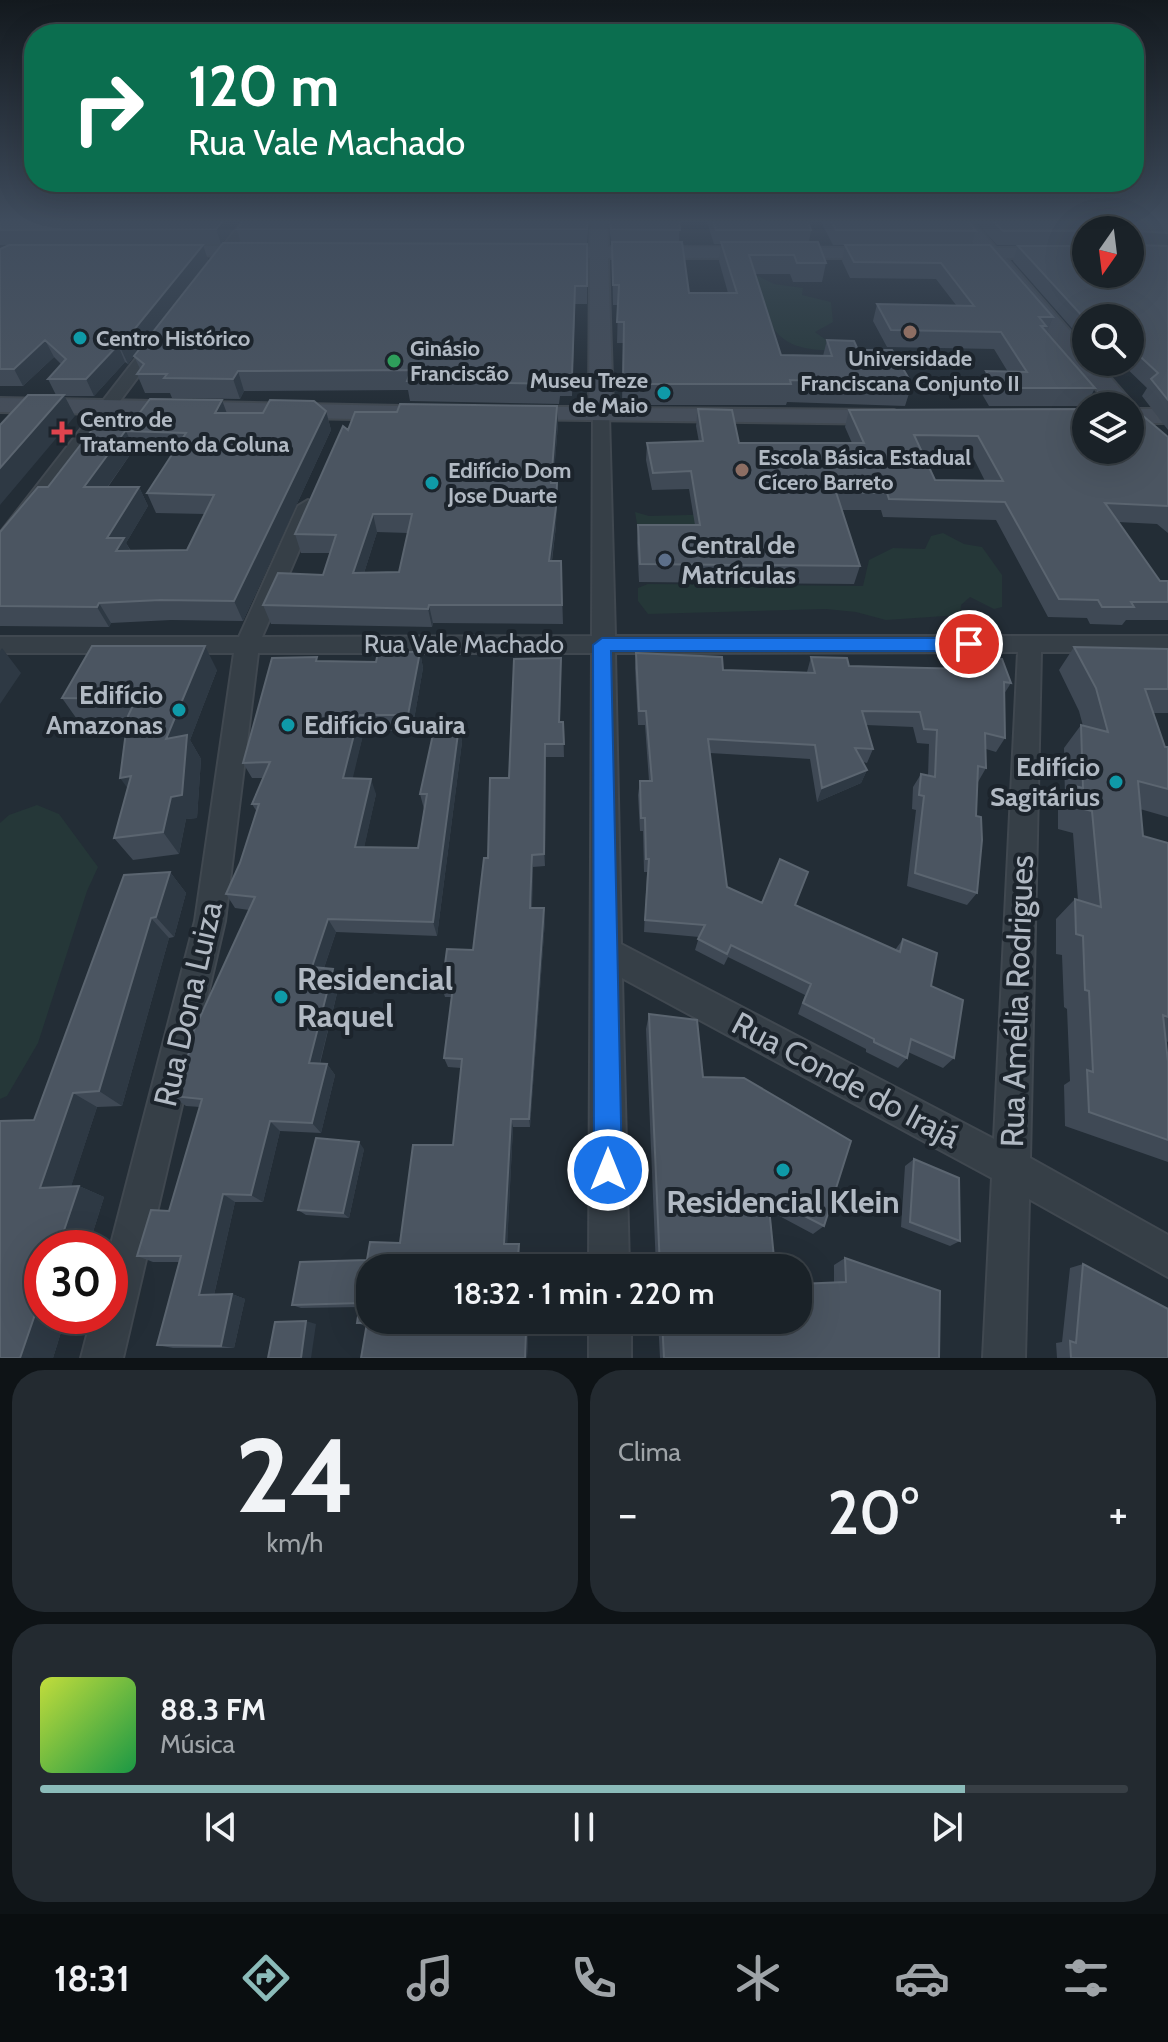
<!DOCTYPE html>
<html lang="pt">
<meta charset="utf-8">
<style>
body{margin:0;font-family:Cabin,sans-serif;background:#232a30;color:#f1f3f6;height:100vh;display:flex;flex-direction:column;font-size:30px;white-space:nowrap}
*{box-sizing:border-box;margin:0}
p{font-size:26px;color:#9fa4a8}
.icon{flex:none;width:44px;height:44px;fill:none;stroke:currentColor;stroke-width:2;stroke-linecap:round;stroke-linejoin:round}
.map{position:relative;height:1358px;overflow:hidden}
.drawer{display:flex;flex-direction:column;gap:12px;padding:12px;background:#0e1316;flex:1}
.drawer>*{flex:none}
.banner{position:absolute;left:24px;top:24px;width:1120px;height:168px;border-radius:32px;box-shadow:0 8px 32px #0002,0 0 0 2px #383f45;background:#0b6e4f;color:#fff;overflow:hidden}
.needle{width:52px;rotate:194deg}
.fabs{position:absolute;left:1072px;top:216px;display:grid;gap:16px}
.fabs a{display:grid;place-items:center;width:72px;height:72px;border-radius:50%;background:#1a2228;box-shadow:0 8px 32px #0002,0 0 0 2px #383f45;font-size:40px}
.speed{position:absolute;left:24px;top:1230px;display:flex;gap:16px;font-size:40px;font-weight:700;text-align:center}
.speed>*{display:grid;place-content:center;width:104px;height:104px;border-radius:50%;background:#1a2228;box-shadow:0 8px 32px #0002,0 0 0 2px #383f45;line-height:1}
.speed .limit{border:12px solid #d22;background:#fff;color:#111}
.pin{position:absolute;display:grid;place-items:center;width:68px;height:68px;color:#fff;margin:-34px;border:4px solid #fff;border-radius:50%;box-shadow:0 2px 8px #0007}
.me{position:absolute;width:88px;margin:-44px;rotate:0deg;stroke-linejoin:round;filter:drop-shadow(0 0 6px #0008)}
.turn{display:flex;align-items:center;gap:28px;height:168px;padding:0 32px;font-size:36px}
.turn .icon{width:104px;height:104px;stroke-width:2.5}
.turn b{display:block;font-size:56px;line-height:68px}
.big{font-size:60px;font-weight:600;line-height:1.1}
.drawer .tile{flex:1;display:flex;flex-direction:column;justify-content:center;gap:12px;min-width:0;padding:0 28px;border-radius:32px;background:#232a30}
.drawer .dial{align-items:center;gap:0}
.dial b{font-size:104px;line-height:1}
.song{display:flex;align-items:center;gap:24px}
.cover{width:96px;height:96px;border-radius:12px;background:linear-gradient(135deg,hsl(70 70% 55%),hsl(140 70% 35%))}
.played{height:8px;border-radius:4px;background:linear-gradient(90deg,#8bbbb9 85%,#383f45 85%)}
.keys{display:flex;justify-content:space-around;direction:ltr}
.heat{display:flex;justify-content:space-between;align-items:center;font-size:44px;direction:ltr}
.drawer .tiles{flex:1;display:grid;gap:12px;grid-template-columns:1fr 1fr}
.tile:last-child{grid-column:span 2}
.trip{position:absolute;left:356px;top:1254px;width:456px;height:80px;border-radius:32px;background:#1a2228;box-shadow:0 8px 32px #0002,0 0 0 2px #383f45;font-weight:600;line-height:80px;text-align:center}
.dock{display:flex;height:128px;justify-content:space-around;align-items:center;background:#0a0e10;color:#9fa4a8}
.dock .icon{width:56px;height:56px}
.dock .selected{color:#8bbbb9}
.dock b{font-size:36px;color:#f1f3f6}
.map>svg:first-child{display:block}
.green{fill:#253738}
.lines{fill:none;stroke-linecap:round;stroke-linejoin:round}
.street-casing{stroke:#404850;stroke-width:4}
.secondary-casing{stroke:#404850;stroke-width:4}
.street{fill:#363f47;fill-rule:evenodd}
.secondary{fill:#454e5a;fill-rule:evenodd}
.wall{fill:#3f4955;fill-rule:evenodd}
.shaded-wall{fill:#2e3944}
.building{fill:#4b5561;stroke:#5b6570;stroke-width:2;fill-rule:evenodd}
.route{fill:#1a73e8;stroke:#114b97;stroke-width:2}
.education-dot{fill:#8d6e63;stroke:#1c242c;stroke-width:3}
.culture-dot{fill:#0f9aa8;stroke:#1c242c;stroke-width:3}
.leisure-dot{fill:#2e9e5b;stroke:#1c242c;stroke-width:3}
.health-dot{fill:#e0444e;stroke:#1c242c;stroke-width:3}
.service-dot{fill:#5c6f8a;stroke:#1c242c;stroke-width:3}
.labels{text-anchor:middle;stroke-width:8;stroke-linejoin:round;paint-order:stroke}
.far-poi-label{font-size:22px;font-weight:bold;fill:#b1b9c3;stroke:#1c242c;text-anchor:start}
.poi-label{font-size:26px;font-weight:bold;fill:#b1b9c3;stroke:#1c242c;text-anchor:start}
.street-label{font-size:26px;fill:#b1b9c3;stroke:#1c242c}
.near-poi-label{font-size:32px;font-weight:bold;fill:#b1b9c3;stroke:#1c242c;text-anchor:start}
.near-street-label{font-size:32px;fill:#b1b9c3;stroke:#1c242c}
</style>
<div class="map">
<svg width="1168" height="1358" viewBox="0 0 1168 1358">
<rect width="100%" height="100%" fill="#232d36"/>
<!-- green -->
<path class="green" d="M758,276L774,284L803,288L802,295L831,302L833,322L815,332L829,342L832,350C774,351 769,326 752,277Z
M635,512L649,516L725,514L841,520L643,528L637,524Z
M943,533L964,544L982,547L1002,575V607L994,609L970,597L961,605L960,615L886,620L856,612L826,609L648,614L638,601V588L648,584L863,586L869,560L893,548L925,549L931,536Z
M37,805L59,814L98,867L87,891L38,1043L7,1096L0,1099V823L9,815Z"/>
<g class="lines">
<!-- street casing -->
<g class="street-casing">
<path id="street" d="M244,219H256L218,271H208L206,268Z
M151,339L164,342L7,552L0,553V533Z
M601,410L609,415L615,636H1168V652H1041L1030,1158L1168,1235V1277L1029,1199L1025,1358H983L992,1178L622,978L629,1268H589L592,653H258L225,921L123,1358H81L92,1316H110V1248L195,921L234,653H0V637H239L298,506L308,500L318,506L262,637L592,636L593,415ZM1018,652L994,1139L621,944L615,653Z
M589,1320H631V1358H589Z"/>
</g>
<!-- secondary casing -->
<g class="secondary-casing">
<path id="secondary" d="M591,219H607L608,247L888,248L897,253L888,258H608L613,408L894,410L906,417L894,424L502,419L498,414L510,407H589L590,258L540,257L531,252L540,247H590Z
M954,219H971L996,248H1086V258H1006L1086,349V362H1097L1131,401L1133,409H1168V423H1130V406H1110L986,258L946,257V249L977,248Z
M160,246H264L273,251L264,256L154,255V247Z
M0,398L402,406L414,413L402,420L0,412Z"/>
</g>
<!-- street -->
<use href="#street" class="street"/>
<!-- secondary -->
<use href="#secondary" class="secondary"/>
</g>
<!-- wall -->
<path class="wall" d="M0,219H242L221,244L0,245Z
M245,219H589L587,244V304H575L572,396H560L559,404L410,401L408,390L244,391L240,399L172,398L170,393H145L137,374L140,369L134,356L241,243L237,229Z
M607,219H679V242L689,293H728L719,261L721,244H714L706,219H966L976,231L971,245H833L820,220L809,225L811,230L809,242L826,263L822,282H793L790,274H755L781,355L823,356L827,340L858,350L912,384L905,406L787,402L786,405H622L623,343H617L618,305H613L612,244Z
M973,219H1168V430L1142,396L1147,388L1120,362H1130V318H1086V334H1077L1013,261L1018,246L1086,274L1130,230H1086V246L997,245Z
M203,245L208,260L128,364L125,362L94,396H64L75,416L56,395L48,379L61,364L54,357L23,386H0V249Z
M845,245H990L1053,317L1047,332L1095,388L1086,406H989L979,389L986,371L1008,372L994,349L887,347L873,321L877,304L956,305L936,279L850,278L842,261Z
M698,409L739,443H852L845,427L849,410L1168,437V533L1157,524L1118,522L1160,581H1168V620H1126L1122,625L1090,624L1087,618L1048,617L996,520L883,517L881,510H842L860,566L854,584L639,582L637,543L638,525H695L689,489L652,490L646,460L647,443L699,442L696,426ZM922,453H971L985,481L935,480Z
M326,411L331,430L243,621L171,620L111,623L109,627L0,626V532L48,487L134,419L227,413H263ZM134,449L174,452L147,493L156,513L205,514L187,550L131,551L126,543L148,506L139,487H108Z
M558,424L553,483H557L556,526L552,561H561L563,624L433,623L432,627L271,624L263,605L323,575L330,553H301L295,534L348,430ZM377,532L408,533L399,572L364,573Z
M1074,647L1168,649V713H1153L1165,747H1168V817L1140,809L1143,836L1168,843V1042L1166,1041L1168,1062V1162L1065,1126L1064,1085L1070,1081L1067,1009L1064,1007L1062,955L1056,954V919L1075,899L1078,900L1073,833L1058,829V808L1065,798L1064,748L1081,725L1083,726L1079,711L1059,670Z
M420,652L423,668L412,731H364L352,778L376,794L364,847L418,848L424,809L420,794L459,726L462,742L437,936L336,932L324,968L340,981L320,1064H327L335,1075L321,1133L280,1131L263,1202H235L214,1295L232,1294L245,1299L234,1348H173L157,1345L179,1262H153L137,1256L169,1211L200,1107L186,1106L172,1096L189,1054L185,1050L249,910L235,908L226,894L240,863L257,812L252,804L263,778H252L243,763L319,661L376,662Z
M636,653L723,670L807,672L811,657L849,666L955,668L961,656L1011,683L1004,694L1005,738L996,752L986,749V768L978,782L976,816L977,893L967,905L907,886L916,810L912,809L913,787L921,774L928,776L929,744L917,743L913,727L866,725L873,749L867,763L863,762L867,770L861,783L817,802L810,759L710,753L727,887L762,903L795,905L895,950L903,939L931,986L954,1058L943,1068L908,1052L907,1058L898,1068L866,1052V1049L798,1014L805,995L728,957L724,965L695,950L699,937L644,932L647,872H644L643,831H640L638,795L640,781H649L645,725H638L635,668Z
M561,658L560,722H563L564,757H546L545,866L533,867L532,908L545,920L530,1127H513L507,1244H519L520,1249L516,1332H526L528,1335L527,1358H361L366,1326L357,1323L360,1307L301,1308L292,1305L367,1260L400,1243L453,1145L461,1068L448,1067L444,1058L452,997H445L442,987L473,950L488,858L509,778Z
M217,670L190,740L201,759L197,818L186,819L179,854L133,860L114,838L128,788L127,723L79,722L62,698Z
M170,872L186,893L174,937L169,938L122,1106L97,1107L71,1186H79L104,1197L88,1248H42V1316H66L53,1358H0V1121L34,1120L124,875Z
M649,1014L703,1077L824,1226L813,1234L770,1211L775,1268H656L646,1029Z
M364,1149L349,1218L306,1215L298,1210Z
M914,1159L960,1241L950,1246L901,1227L905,1166Z
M845,1258L939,1358H660L658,1320H798L834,1283V1265Z
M1083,1264L1168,1358H1057L1056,1343L1062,1342L1070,1268Z"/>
<!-- shaded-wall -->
<path class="shaded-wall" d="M225,219H242L221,244L216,229Z
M804,219H820V220L802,228Z
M203,245L208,260L128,364L120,347Z
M575,286V304L572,396V376Z
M45,340L54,357L23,386L14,369Z
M118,345L125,362L94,396L86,379Z
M238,371L244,391L240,399L233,379Z
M64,395L75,416L0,505V468Z
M222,400L229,419L215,413Z
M557,406L558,424L552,501L551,483Z
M326,411L331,430L243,621L234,601Z
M134,419L126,431L134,449L94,506L84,487Z
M557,483L556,526L549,580V561Z
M139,487L148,506L126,543L134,558L119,556L107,538Z
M373,514L377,532L358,592L353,573Z
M99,603L111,623L109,627L97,607Z
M429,605L433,623L432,627L428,609Z
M205,646L217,670L190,740L201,759L197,818L186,819L179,854L163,832L166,739Z
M2,648L21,673L0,704V651Z
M420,652L423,668L412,731L408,715Z
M359,715L364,731L349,794L343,778Z
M459,726L462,742L437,936L433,922Z
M545,744L546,757L545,866L544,854Z
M867,770L861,783L817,802L822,788Z
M131,776L137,801L120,778Z
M371,779L376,794L361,862L355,847Z
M532,855L533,867L531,919L530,908Z
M170,872L186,893L174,937L156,917Z
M544,908L545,920L530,1127L529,1119Z
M151,918L169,938L122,1106L99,1091Z
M328,919L336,932L320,980L312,967Z
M333,969L340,981L317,1074L309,1063Z
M327,1064L335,1075L321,1133L312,1123Z
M73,1093L97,1107L67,1199L40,1188Z
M511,1119L513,1127L507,1249L504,1244Z
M270,1121L280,1131L263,1202L251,1195Z
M359,1142L364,1149L349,1218L343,1213Z
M79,1186L104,1197L88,1248H58Z
M223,1194L235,1202L213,1299L199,1295Z
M519,1244L520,1249V1268H517Z
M42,1294V1316H66L53,1358H20Z
M232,1294L245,1299L234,1348L221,1346Z
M306,1321L316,1324L311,1358H301Z
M526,1332L528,1335L527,1358H525Z"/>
<!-- building -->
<path class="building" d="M0,219H225L216,229L0,230Z
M245,219H588L587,229H237Z
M610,219H679L680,230L611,229Z
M712,219H807L811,230H716Z
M830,219H966L976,231L836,230Z
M991,219H1168V233L1137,231L1135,245L1168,246V400L1151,379L1158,373L1130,347V318H1084L1018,246H1086V274H1130V230H1086V231H1003Z
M612,242H682L689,293H737L721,242H818L826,263H797L794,255H749L781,355L832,356L827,340L854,341L858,350H892L912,384L790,380L791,384H623L624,322H617L619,285H613Z
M223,243L587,244V286H575L572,376H559V384L407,381L411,370L238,371L233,379L164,378L167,374H137L144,364L134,356Z
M9,245H203L120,347L118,345L86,379H48L66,359L45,340L14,369H0V249Z
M845,245H990L1053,317H1039L1046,326H1041L1095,388H997L986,371L1027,372L1001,332L891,330L877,304L974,306L941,263L854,262Z
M1098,393L1108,406H1095Z
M28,395H64L0,468V425Z
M150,399L222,400L215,413H263L270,400L314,401L326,411L234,601L160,600L99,603L97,607L0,606V532L38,487H48L102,417L134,419L84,487H139L107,538H124L116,551L187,550L214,495L147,493L186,433L126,431Z
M400,404L557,406L551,483H557L556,507L549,561H561L562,605H429L428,609L263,605L278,573L323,575L336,535L295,534L343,426L348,430L355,412H397ZM373,514H412L399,572L353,573Z
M698,409L732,410L739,443H864L849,410L1086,409V450H1130V410H1136L1168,437V506L1105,503L1160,581H1168V602H1131L1134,607H1102L1098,600L1059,599L1005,502L889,499L887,493L836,492L860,566L640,564L638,525H700L691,471L653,473L647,443L703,441ZM914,435L978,436L1003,481L935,480Z
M92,646H205L166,739L187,735L182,795L171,797L163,832L114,838L131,776L120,778L128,716L136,699L62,698Z
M1074,647L1168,649V689H1145L1165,747H1168V789L1138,781L1143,836L1168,843V1017L1163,1015L1168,1062V1140L1089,1112L1087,1070L1093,1072L1089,991L1085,990L1083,936L1076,934L1075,899L1101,907L1092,811L1076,807L1075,786L1083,788L1081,725L1108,732L1096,688Z
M378,652H420L408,715H359L343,778L371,779L355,847L418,848L427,794H420L435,725L459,726L433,922L328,919L312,967L333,969L309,1063L327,1064L312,1123L270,1121L251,1195L223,1194L199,1295L232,1294L221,1346L157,1345L181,1256H137L151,1210L169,1211L202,1099L172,1096L190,1050H185L255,897L226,894L240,863L259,804H252L270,762L243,763L272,658L317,657L316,661L376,662Z
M636,653L722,657L723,670L815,673L811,657L847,658L849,666L965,669L961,656L1002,659L1011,683L1004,682L1005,738L985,733L986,768L978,766L976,816L981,817L982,840L977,893L915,873L924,796L919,795L921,774L935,777L937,730L924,729L920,712L862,711L873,749L855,748L867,770L822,788L815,745L708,739L727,887L762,903L780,859L808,872L795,905L900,952L903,939L937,953L931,986L963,1000L954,1058L911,1039L907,1058L874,1042V1039L803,1003L811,984L731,945L727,954L698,939L705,925L645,920L649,859H646L645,818H641L640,781H652L646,711H639Z
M561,658L559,722H563L564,744H545L544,854L532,855L530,908H544L529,1119H511L504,1244H519L517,1268H370V1320H515L514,1332H526L525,1358H361L367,1323H357L360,1303L292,1305L300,1262L367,1260L370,1242L400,1243L413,1145H453L462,1059L444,1058L453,987H442L447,949L473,950L484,858H488L490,778H509L514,659Z
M170,872L156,917L151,918L99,1091L73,1093L40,1188L79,1186L58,1248H42V1294L20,1358H0V1121L34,1120L124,875Z
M649,1014L697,1020L703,1077L744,1078L851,1141L824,1226L768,1197L775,1268H660Z
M316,1138L359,1142L343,1213L298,1210Z
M914,1159L959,1178L960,1241L910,1222Z
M845,1258L940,1291L939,1358H664L662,1320H798V1284L846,1282Z
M1083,1264L1168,1309V1358H1071L1070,1341L1076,1343Z
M306,1321L301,1358H268L275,1322Z"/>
<!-- sky -->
<linearGradient id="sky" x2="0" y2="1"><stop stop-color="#13191e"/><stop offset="0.54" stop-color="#3f4c5d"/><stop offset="1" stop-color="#3f4c5d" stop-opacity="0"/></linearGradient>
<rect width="1168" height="409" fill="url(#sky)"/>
<!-- route -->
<path class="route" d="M602,638H969L978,644L969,651H611L622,1170L618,1180L608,1184L598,1180L594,1170L593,645Z"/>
<!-- markers -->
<g class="education-dot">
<circle cx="910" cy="332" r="8"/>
<circle cx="742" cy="470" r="8"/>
</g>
<g class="culture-dot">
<circle cx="80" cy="338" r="8"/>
<circle cx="664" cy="393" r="8"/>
<circle cx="432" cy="483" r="8"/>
<circle cx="179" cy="710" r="8"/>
<circle cx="288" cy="725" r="8"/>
<circle cx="1116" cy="782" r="8"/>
<circle cx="281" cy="997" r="8"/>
<circle cx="783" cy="1170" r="8"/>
</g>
<circle class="leisure-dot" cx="394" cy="361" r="8"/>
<path class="health-dot" d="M58 420h8v8h8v8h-8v8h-8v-8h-8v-8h8z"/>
<circle class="service-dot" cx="665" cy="560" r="8"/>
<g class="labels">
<!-- far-poi labels -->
<g class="far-poi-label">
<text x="96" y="346">Centro Histórico</text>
<text x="410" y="356">Ginásio<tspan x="410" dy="25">Franciscão</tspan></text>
<text x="910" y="366" text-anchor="middle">Universidade<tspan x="910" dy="25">Franciscana Conjunto II</tspan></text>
<text x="648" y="388" text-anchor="end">Museu Treze<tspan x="648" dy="25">de Maio</tspan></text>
<text x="80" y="427">Centro de<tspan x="80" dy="25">Tratamento da Coluna</tspan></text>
<text x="758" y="465">Escola Básica Estadual<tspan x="758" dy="25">Cícero Barreto</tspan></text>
<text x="448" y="478">Edifício Dom<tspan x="448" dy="25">Jose Duarte</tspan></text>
</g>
<!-- poi labels -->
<g class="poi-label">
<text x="681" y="554">Central de<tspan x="681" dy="30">Matrículas</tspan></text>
<text x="163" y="704" text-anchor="end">Edifício<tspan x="163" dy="30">Amazonas</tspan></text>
<text x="304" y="734">Edifício Guaira</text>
<text x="1100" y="776" text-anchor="end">Edifício<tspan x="1100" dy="30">Sagitárius</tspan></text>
</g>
<!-- street labels -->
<g class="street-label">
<text x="464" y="653">Rua Vale Machado</text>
</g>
<!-- near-poi labels -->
<g class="near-poi-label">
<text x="297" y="990">Residencial<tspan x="297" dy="37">Raquel</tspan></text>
<text x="783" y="1213" text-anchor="middle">Residencial Klein</text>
</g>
<!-- near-street labels -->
<g class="near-street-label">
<text transform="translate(1017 1001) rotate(-88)" y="11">Rua Amélia Rodrigues</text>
<text transform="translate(188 1004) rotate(-77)" y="11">Rua Dona Luiza</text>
<text transform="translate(846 1080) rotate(28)" y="11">Rua Conde do Irajá</text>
</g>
</g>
</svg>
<div class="fabs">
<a><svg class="needle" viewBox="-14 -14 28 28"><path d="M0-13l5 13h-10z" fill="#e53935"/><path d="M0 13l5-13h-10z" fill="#9fa4a8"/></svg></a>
<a><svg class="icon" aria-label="search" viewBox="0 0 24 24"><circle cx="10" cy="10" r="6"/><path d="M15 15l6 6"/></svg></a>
<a><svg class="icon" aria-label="layers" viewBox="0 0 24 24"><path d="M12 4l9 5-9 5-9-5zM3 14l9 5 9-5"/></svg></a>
</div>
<div class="speed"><div class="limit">30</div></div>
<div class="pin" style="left:969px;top:644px;background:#d93025"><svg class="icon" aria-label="arrive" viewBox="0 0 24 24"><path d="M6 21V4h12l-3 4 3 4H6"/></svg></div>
<svg class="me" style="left:608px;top:1170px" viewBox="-20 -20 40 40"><circle r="17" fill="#1a73e8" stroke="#fff" stroke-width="3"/><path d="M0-11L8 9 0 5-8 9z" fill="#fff"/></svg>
<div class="trip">18:32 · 1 min · 220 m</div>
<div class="banner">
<div class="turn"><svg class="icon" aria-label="right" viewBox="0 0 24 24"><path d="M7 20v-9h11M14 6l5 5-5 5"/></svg><div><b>120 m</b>Rua Vale Machado</div></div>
</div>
</div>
<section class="drawer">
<div class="tiles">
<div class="tile dial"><b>24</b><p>km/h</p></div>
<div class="tile"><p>Clima</p>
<div class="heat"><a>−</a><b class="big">20°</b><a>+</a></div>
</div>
<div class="tile">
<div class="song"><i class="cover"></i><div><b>88.3 FM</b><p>Música</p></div></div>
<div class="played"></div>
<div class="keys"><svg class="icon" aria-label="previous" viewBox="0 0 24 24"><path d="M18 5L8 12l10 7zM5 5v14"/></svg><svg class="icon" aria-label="pause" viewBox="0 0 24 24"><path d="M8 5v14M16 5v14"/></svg><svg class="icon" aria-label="next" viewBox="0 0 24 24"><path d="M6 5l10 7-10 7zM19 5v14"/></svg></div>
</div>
</div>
</section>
<nav class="dock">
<b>18:31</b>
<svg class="icon selected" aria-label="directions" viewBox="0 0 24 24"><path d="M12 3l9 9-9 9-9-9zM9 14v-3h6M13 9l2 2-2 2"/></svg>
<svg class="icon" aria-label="music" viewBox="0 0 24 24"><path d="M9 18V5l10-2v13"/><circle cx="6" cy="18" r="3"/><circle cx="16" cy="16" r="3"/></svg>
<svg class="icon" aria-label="phone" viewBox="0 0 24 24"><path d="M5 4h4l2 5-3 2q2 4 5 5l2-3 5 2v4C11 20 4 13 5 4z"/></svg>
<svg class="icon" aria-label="climate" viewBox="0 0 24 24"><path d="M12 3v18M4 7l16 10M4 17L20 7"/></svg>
<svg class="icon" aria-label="car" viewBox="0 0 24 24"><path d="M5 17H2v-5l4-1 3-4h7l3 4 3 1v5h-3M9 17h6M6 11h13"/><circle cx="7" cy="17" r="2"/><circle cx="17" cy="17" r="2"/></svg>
<svg class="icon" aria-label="filters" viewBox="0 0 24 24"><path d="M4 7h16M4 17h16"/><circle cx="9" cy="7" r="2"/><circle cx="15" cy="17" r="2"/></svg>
</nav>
